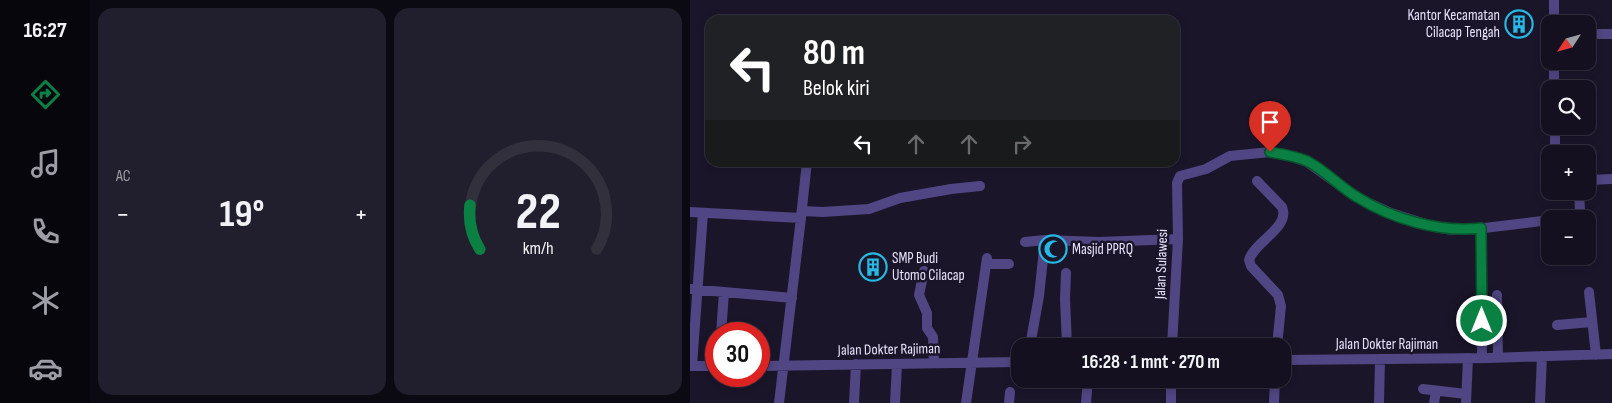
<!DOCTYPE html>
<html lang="id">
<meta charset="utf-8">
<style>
body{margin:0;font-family:"Sofia Sans Condensed",sans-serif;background:#211e2d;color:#f1f3f6;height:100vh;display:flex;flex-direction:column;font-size:19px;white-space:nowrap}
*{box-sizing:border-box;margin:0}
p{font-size:16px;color:#9d9da5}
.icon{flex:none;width:28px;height:28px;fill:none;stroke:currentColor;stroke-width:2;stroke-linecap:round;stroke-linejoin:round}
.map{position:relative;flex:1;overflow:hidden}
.drawer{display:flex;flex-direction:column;gap:8px;padding:8px;background:#0b0912;width:600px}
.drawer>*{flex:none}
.top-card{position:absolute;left:15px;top:15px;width:475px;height:152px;border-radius:15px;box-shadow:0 2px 8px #0003,0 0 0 1px #33303e;background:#202124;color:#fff;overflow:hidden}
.needle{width:32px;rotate:234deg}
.tools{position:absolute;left:851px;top:15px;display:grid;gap:10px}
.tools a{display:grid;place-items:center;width:55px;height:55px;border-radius:10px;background:#141020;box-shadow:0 2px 8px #0003,0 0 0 1px #33303e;font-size:25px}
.speed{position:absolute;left:15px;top:322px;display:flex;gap:10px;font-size:25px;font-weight:700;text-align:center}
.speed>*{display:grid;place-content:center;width:65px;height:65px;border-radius:50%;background:#141020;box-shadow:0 2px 8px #0003,0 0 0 1px #33303e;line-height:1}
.speed .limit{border:8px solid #d22;background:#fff;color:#111}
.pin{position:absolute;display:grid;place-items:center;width:42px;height:42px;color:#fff;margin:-51px -21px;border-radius:50% 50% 50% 0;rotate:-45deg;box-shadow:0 0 5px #0007}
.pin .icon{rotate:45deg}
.me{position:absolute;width:55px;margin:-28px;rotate:0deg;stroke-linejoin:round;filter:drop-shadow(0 0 4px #0008)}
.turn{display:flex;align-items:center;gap:18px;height:105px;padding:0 15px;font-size:22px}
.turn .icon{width:65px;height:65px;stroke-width:2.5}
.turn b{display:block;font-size:35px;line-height:42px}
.lanes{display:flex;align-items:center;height:48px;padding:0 15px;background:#0003;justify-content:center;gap:25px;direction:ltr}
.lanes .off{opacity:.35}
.big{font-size:38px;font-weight:700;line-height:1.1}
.drawer .widget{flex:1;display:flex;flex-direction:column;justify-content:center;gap:8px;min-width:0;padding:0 18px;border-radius:15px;background:#211e2d}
.drawer .dial{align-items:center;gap:0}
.dial svg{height:130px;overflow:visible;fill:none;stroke:#33303e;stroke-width:7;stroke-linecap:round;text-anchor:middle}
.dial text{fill:#f1f3f6;stroke:none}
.heat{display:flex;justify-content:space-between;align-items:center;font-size:28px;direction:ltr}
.drawer .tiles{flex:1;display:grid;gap:8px;grid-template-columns:repeat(2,1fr)}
.trip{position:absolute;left:321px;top:338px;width:280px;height:50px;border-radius:15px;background:#141020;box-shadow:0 2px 8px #0003,0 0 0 1px #33303e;font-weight:700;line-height:50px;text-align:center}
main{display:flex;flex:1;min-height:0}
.dock{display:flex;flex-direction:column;width:90px;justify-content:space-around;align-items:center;background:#08060d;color:#9d9da5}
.dock .icon{width:35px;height:35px}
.dock .on{color:#0b8043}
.dock b{font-size:22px;color:#f1f3f6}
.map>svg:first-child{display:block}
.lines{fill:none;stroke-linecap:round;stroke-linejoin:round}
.minor{stroke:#504683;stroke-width:10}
.route-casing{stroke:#07532c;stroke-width:12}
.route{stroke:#0b8043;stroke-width:9}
.labels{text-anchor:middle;stroke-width:5;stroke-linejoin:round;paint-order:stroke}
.poi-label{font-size:15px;fill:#e8e2fb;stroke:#1b152a;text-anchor:start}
.street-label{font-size:15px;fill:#e8e2fb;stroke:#1b152a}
</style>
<main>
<nav class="dock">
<b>16:27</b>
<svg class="icon on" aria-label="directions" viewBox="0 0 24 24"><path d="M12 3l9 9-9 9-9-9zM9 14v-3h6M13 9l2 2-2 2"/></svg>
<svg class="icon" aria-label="music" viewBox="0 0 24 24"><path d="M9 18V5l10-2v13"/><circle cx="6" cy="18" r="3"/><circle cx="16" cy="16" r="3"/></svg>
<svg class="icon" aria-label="phone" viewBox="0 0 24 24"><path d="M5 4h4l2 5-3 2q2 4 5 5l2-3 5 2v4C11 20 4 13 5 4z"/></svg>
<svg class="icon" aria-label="climate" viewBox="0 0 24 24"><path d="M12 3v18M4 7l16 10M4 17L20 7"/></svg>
<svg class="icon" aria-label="car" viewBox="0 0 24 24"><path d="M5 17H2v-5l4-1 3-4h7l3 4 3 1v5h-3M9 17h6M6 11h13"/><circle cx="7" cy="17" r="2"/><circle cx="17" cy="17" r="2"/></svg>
</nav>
<section class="drawer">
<div class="tiles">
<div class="widget"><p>AC</p>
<div class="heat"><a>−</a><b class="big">19°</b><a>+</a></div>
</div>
<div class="widget dial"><svg viewBox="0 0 100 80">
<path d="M14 69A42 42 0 1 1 86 69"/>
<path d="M14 69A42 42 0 0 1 8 42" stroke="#0b8043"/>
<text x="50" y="56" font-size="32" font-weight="700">22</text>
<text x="50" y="72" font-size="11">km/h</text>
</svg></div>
</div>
</section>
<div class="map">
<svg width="922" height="403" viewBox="0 0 922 403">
<rect width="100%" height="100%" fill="#1b152a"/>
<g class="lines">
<!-- minor -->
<path class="minor" d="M864,24V0
M898,34H922
M864,61V89
M865,126V154
M898,180L922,179
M567,181L592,207C601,227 564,242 559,260L561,266L588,295L591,306L587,346
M112,211L133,212L179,209L210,198L261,189L290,186
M0,212L111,218L89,403
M111,217L117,162
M869,219C877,217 886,218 890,211L889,191
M791,228L792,358
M335,242L355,240L409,242L488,239
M296,264H319
M234,271L229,295L237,313V328L243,337L244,363
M376,273L375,299L377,346
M0,289L102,298
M899,292L906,355
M807,295L808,358
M867,325L902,322
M31,334L34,292
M340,346L349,296L355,240
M482,346L488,239L487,183L490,176L516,169L540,156L580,152L595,154L617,162L666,197L701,213L745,227L762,230L786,229L860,220
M592,360L798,358L922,354
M0,366H26
M2,366L13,213
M69,366L330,362
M733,389L776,394
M164,403L166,364
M205,403L207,364
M276,403L297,258
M319,403L320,392
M396,403L398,379
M481,403V379
M584,403L585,379
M689,403L690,359
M744,403L746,391
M776,403L778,358
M850,403L852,356"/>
</g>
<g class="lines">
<!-- route casing -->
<g class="route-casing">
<path id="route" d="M580,152C592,154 605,156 617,161C635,170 650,187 667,197C702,219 750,233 791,228L792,321"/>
</g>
<!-- route -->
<use href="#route" class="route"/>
</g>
<!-- icons -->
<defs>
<g id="building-ring" transform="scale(1.4375)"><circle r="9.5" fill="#1b152a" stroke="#25b9e4" stroke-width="1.5"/><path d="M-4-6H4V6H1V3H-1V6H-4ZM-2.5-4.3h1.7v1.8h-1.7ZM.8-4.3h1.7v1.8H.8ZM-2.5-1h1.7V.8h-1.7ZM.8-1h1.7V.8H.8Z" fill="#25b9e4"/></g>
<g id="mosque-ring" transform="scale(1.4375)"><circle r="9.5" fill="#1b152a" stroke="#25b9e4" stroke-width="1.5"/><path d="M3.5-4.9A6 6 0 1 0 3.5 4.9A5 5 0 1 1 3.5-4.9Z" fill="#25b9e4"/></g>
</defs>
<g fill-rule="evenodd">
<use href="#building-ring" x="829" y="24"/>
<use href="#mosque-ring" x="363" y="249"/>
<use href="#building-ring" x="183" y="267"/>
</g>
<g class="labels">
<!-- poi labels -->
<g class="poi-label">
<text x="810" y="20" text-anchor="end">Kantor Kecamatan<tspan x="810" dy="17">Cilacap Tengah</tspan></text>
<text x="382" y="254">Masjid PPRQ</text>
<text x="202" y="263">SMP Budi<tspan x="202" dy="17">Utomo Cilacap</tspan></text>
</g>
<!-- street labels -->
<g class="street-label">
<text transform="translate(471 264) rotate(-88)" y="5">Jalan Sulawesi</text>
<text x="697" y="349">Jalan Dokter Rajiman</text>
<text transform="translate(199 349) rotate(-1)" y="5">Jalan Dokter Rajiman</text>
</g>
</g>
</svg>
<div class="tools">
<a><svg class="needle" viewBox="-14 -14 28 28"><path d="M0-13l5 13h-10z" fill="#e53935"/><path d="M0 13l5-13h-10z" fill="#9d9da5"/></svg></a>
<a><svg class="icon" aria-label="search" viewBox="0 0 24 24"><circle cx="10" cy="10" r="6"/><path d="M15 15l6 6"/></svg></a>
<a>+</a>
<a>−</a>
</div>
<div class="speed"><div class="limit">30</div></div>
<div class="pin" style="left:580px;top:152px;background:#d93025"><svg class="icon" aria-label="arrive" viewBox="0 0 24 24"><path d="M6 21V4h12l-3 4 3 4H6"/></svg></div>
<svg class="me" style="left:792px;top:321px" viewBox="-20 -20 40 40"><circle r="17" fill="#0b8043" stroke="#fff" stroke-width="3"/><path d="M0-11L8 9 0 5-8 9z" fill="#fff"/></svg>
<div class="trip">16:28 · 1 mnt · 270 m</div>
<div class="top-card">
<div class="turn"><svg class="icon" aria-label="left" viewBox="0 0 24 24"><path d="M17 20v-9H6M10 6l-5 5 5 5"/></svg><div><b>80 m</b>Belok kiri</div></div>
<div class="lanes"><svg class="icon" aria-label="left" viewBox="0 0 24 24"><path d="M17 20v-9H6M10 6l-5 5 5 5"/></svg><svg class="icon off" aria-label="ahead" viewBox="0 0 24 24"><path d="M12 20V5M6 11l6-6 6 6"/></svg><svg class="icon off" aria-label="ahead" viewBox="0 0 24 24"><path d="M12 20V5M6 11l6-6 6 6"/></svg><svg class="icon off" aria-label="right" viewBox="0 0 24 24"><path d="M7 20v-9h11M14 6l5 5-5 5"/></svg></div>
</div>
</div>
</main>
